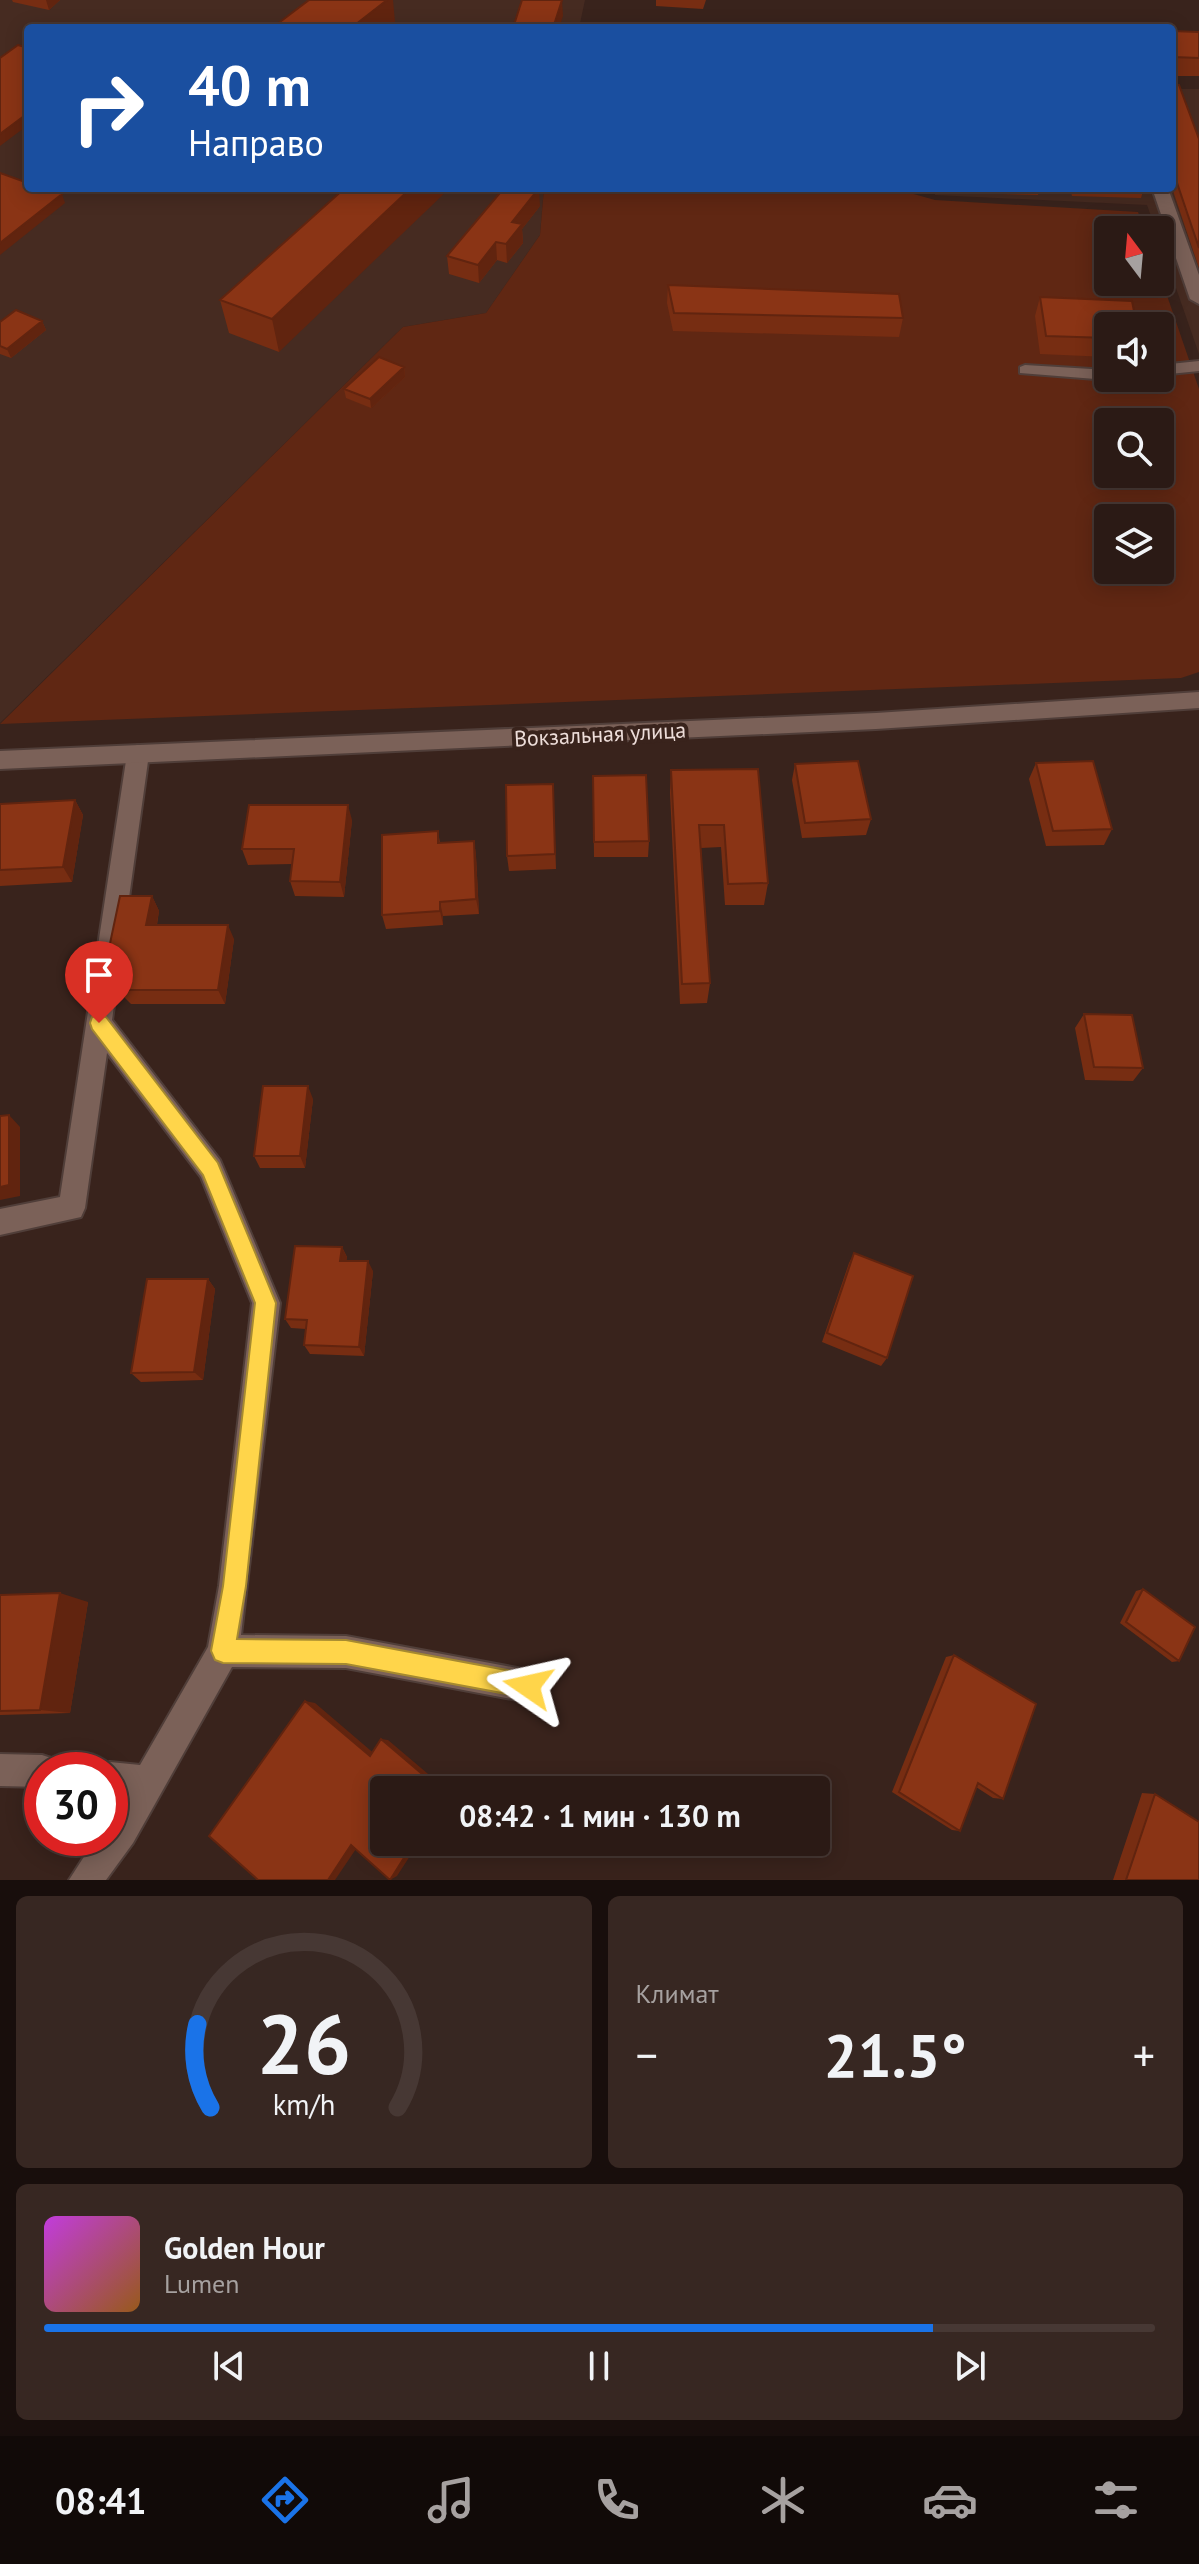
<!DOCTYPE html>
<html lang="ru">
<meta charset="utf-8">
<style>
body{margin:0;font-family:"PT Sans",sans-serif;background:#372722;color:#f1f3f6;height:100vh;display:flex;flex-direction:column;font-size:30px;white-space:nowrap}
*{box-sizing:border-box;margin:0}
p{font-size:26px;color:#a6a1a0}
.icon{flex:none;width:44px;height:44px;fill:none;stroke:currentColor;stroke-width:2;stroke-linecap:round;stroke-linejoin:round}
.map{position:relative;height:1880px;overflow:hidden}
.sheet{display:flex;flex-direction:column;gap:16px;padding:16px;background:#180e0c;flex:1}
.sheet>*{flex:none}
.hud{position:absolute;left:24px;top:24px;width:1152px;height:168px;border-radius:8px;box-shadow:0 4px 20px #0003,0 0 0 2px #473834;background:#1a4fa0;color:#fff;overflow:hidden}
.needle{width:52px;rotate:344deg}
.buttons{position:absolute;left:1094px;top:216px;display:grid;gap:16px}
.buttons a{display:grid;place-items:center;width:80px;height:80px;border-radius:8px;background:#2b1a15;box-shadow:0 4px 20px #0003,0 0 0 2px #473834;font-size:40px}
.speed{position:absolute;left:24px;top:1752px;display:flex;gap:16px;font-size:40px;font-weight:700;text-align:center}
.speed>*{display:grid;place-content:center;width:104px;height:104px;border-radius:50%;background:#2b1a15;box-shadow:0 4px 20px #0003,0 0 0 2px #473834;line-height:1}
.speed .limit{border:12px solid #d22;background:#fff;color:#111}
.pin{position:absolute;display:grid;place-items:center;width:68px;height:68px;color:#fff;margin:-82px -34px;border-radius:50% 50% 50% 0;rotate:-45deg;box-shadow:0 0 8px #0007}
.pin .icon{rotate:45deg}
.me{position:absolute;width:88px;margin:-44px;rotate:281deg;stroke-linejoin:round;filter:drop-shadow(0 0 6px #0008)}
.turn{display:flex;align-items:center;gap:28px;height:168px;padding:0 32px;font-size:36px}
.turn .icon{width:104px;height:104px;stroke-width:2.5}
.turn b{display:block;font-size:56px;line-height:68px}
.big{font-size:60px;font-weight:700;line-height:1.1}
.sheet .tile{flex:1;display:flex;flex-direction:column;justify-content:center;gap:12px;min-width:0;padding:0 28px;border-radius:12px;background:#372722}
.sheet .dial{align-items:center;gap:0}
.dial svg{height:208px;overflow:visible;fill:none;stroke:#473834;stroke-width:7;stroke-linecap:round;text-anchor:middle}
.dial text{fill:#f1f3f6;stroke:none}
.song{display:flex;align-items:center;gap:24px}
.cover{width:96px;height:96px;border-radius:12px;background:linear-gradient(135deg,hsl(290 70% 55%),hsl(30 70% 35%))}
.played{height:8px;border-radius:4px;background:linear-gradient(90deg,#1a73e8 80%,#473834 80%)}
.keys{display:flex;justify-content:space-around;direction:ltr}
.heat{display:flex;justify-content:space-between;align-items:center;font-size:44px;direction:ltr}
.sheet .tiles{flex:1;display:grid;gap:16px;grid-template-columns:1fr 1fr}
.tile:last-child{grid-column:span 2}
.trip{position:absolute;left:370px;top:1776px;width:460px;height:80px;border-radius:8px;background:#2b1a15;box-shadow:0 4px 20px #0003,0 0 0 2px #473834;font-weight:700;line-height:80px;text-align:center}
.menu{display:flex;height:128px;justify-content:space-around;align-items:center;background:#110a08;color:#a6a1a0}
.menu .icon{width:56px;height:56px}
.menu .current{color:#1a73e8}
.menu b{font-size:36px;color:#f1f3f6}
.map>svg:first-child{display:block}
.built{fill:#462b21}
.green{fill:#602713;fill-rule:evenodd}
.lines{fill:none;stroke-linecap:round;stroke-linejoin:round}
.lane-casing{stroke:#503e39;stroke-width:4}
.street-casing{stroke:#503e39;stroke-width:4}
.secondary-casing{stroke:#503e39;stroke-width:4}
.lane{fill:#7b6158;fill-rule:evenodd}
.street{fill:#7b6158;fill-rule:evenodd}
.secondary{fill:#7b6158;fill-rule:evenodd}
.wall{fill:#772d12}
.shaded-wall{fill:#61240f}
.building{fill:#8a3415;stroke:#61240f;stroke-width:2}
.route{fill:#ffd54a;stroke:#a68a30;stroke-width:2}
.labels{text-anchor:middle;stroke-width:8;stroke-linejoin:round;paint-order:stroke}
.street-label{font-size:22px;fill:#edddd9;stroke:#39231c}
</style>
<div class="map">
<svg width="1199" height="1880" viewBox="0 0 1199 1880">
<rect width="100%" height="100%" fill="#39231c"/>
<!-- built -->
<path class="built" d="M0,0H585L579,28H28V188H544L540,235L486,313L403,327L0,723Z
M1172,89H1199V354L1160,242V230H1156L1147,205L935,195L934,188H1172Z"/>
<!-- green -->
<path class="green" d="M544,188H738L910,193L935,200L1138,212L1145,230H1108V282H1160V275L1199,389V672L1181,678L0,724L403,327L486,313L540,235ZM1108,326H1160V378H1108ZM1108,422H1160V474H1108ZM1108,518H1160V570H1108Z"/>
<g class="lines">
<!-- lane casing -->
<g class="lane-casing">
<path id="lane" d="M1199,361V371L1160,375V365Z
M1025,365L1108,370V378H1114L1108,380L1020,373V367Z"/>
</g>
<!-- street casing -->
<g class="street-casing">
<path id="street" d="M1152,188H1168L1199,275V304L1190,299Z
M138,745L146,748L149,754L112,1020L220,1160L280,1303L241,1635L346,1636L528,1670L539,1675L544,1686L539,1697L528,1702L346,1668L232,1667L133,1843L106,1880H69L96,1838H110V1818L122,1796L110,1794V1770H97L98,1766L110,1762L140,1765L208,1647L219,1586L252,1303L201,1177L107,1053L85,1208L81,1217L0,1235V1209L60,1197L127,754L130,748Z
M0,1754L42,1755L54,1759L58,1770H42V1787L0,1786Z"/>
</g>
<!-- secondary casing -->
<g class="secondary-casing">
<path id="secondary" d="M1199,692V708L876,729L0,769V751L876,713Z"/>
</g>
<!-- lane -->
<use href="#lane" class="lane"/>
<!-- street -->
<use href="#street" class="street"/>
<!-- secondary -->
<use href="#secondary" class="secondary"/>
</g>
<!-- wall -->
<path class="wall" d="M12,0H60L49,10L13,2Z
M656,0H706L703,9L656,6Z
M1172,31L1199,32V76H1172Z
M1172,85L1199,139V268L1172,188Z
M345,188L279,352L229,333L220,300Z
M965,188H1040L1038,195L966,193Z
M1070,188H1144L1141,198L1072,196Z
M540,206L522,229L523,243L507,263L497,260L479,283L449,274L447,256Z
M668,285L903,318L899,337L673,331L667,303Z
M1040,297L1108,326V357L1040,354L1035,316Z
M42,321L46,330L11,358L0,354V322Z
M404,367L405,377L371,408L346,398L344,389Z
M1036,763L1112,829L1104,845L1046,846L1029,779Z
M795,764L871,819L866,835L802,838L792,780Z
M758,769L768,883L764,905H725L721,847L701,848L710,983L707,1003L680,1004L670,793L671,770Z
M593,776L649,841L648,857H594Z
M553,784L556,869L509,871L507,856Z
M75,800L83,815L72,882L0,886V804Z
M352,820L344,897L295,896L290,881L292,864L248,865L242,849Z
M438,831L440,843L474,841L476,856L479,914L443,916V925L386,929L382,915Z
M152,896L159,911L157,925L234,939L225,1004H131L113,986L104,972Z
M1084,1014L1143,1068L1133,1081L1085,1080L1075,1028Z
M313,1099L305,1168H260L254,1156Z
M342,1247L347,1257L346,1261L373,1271L364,1356L310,1354L304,1345L306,1329L291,1328L285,1319Z
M854,1253L887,1358L881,1366L822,1342L849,1263Z
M208,1279L215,1289L203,1380L141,1382L131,1373Z
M1143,1589L1179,1661L1172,1662L1120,1623L1136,1591Z
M0,1595L88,1602L70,1713L0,1715Z
M954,1655L1003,1799L993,1798L976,1787L960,1831L952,1830L892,1792L946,1657Z
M1142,1793L1155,1794L1199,1880H1113Z"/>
<!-- shaded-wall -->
<path class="shaded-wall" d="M46,0H60L49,10Z
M387,0H393L395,22L388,28H351Z
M562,0L563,16L559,28H553Z
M28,113V125L0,146V134Z
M411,188H450L279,352L272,319Z
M539,188L540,206L522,229L523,243L507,263L506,244L512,222Z
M62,194L65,203L0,255V243Z
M496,242L497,260L479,283L478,265Z
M42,321L46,330L11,358L7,349Z
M404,367L405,377L371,408L370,399Z
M75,800L83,815L72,882L63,867Z
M348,805L352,820L344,897L340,882Z
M474,841L476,856L479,914L476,899Z
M152,896L159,911L154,940L146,925Z
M440,902L443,916V925L440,911Z
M228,925L234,939L225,1004L218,990Z
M308,1086L313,1099L305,1168L300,1156Z
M9,1115L20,1127V1196L0,1200V1187Z
M342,1247L347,1257L345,1271L340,1261Z
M368,1261L373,1271L364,1356L359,1347Z
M208,1279L215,1289L203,1380L194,1372Z
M60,1593L88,1602L70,1713L40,1710Z
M305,1701L315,1703L377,1756H370Z
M381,1739L388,1740L447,1790H441Z
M414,1842H419L397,1876L390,1880Z
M360,1843L335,1880H328L351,1845Z"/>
<!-- building -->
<path class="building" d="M309,0H387L351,28H272Z
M522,0H562L553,28H513Z
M1172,31L1199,32V58L1173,57Z
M18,45L28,48V113L0,134V58Z
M1172,85H1179L1199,139V248L1172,168Z
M0,173L28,183V188H44L62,194L0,243Z
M345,188H411L272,319L220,300Z
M504,188H539L512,222L522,224L506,244L496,242L478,265L447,256Z
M668,285L899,294L903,318L674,313Z
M1040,297L1132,301L1137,326H1108V338L1046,336Z
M16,310L42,321L7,349L0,346V322Z
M379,357L404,367L370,399L344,389Z
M858,761L871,819L805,823L795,764Z
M1093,761L1112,829L1053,831L1036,763Z
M758,769L768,883L728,884L724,825H699L710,983L682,984L671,770Z
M646,775L649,841L594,842L593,776Z
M553,784L555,854L507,856L506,785Z
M75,800L63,867L0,870V804Z
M249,805H348L340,882L290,881L294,849H242Z
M438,831V843L474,841L476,899L440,902V911L382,915V835Z
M120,896H152L146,925H228L218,990H123L104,972Z
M1084,1014L1132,1015L1143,1068L1094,1067Z
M263,1086H308L300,1156H254Z
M9,1115V1185L0,1187V1116Z
M295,1246L342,1247L340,1261H368L359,1347L304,1345L307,1320L285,1319Z
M854,1253L913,1276L887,1358L827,1333Z
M147,1279H208L194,1372L131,1373Z
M1143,1589L1195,1627L1179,1661L1126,1622Z
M60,1593L40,1710L0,1711V1595Z
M954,1655L1036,1704L1003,1799L978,1783L960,1831L899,1792Z
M305,1701L370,1756L381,1739L441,1790H384V1842H414L390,1880L351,1845L328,1880H258L209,1836Z
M1155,1794L1199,1822V1880H1126Z"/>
<!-- route -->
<path class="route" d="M99,1015L106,1017L218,1163L276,1303L246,1586L237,1639L346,1640L528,1674L536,1678L540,1686L536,1695L528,1698L346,1664L223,1663L215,1660L211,1651L223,1586L255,1303L203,1175L92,1029L90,1023L92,1017Z"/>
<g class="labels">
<!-- street labels -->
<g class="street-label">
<text transform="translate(600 734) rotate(-3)" y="8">Вокзальная улица</text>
</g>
</g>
</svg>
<div class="buttons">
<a><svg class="needle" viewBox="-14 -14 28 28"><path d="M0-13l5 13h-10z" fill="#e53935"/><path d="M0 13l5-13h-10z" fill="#a6a1a0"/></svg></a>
<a><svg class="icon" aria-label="sound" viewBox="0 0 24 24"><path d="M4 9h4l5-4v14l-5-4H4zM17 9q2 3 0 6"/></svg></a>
<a><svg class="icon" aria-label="search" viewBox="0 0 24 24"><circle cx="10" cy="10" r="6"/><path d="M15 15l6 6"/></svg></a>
<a><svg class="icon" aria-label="layers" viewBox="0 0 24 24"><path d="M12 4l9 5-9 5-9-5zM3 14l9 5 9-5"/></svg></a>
</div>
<div class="speed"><div class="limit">30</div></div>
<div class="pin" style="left:99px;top:1023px;background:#d93025"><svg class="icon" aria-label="arrive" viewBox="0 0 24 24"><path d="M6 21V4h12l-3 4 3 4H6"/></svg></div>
<svg class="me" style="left:528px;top:1686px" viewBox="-20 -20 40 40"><path d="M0-17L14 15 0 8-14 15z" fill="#ffd54a" stroke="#fff" stroke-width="4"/></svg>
<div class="trip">08:42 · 1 мин · 130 m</div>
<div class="hud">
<div class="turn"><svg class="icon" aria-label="right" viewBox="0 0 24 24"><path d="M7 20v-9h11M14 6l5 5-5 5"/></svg><div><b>40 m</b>Направо</div></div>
</div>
</div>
<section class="sheet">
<div class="tiles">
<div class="tile dial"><svg viewBox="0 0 100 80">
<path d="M14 69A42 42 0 1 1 86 69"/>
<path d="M14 69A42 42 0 0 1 9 37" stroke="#1a73e8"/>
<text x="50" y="56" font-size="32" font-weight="700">26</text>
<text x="50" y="72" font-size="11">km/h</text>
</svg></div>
<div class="tile"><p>Климат</p>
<div class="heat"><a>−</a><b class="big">21.5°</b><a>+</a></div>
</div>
<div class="tile">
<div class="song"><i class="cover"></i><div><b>Golden Hour</b><p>Lumen</p></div></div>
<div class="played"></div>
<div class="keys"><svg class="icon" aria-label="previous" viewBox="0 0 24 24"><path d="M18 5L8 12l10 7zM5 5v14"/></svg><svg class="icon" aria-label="pause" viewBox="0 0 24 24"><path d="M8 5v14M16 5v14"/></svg><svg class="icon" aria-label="next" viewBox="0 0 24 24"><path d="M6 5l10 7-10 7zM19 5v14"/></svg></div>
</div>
</div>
</section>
<nav class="menu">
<b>08:41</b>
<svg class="icon current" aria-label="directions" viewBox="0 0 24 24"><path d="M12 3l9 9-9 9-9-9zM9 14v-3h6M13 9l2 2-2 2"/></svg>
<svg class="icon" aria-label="music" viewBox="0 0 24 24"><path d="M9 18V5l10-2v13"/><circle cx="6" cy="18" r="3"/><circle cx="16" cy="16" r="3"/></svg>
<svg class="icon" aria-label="phone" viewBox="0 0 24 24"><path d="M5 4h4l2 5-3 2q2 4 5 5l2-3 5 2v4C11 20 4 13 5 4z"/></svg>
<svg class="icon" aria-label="climate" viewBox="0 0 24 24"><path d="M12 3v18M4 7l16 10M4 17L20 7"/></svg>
<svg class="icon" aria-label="car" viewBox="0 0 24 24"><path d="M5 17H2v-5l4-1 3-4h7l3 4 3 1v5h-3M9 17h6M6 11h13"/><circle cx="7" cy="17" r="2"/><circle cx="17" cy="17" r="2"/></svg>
<svg class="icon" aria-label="filters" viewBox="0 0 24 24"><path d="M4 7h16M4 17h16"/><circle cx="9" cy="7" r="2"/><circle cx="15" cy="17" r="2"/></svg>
</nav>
